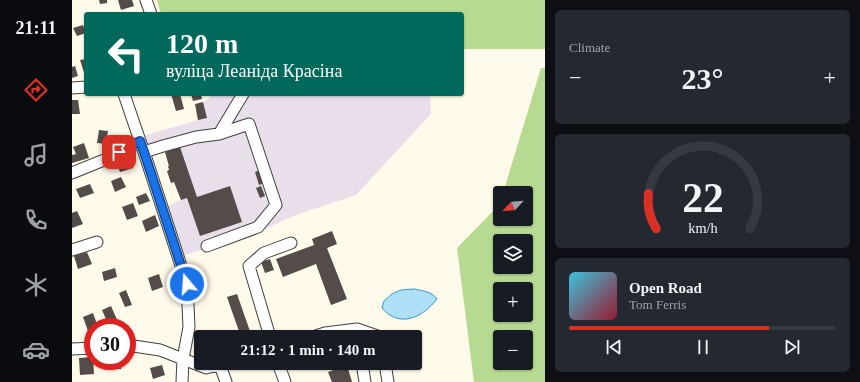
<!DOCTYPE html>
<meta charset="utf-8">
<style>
body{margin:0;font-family:Georgia,serif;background:#242831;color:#f1f3f6;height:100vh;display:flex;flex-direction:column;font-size:15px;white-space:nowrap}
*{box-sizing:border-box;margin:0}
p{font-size:13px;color:#9ea1a6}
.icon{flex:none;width:22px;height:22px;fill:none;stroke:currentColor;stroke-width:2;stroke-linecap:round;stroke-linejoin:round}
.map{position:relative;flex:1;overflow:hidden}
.sheet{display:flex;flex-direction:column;gap:10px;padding:10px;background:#0d0f14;width:315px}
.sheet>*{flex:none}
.guide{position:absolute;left:12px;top:12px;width:380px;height:84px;border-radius:4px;box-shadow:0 1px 3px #0004;background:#00695c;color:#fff;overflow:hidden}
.needle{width:26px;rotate:244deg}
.fabs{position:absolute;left:421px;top:186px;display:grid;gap:8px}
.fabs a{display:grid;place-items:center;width:40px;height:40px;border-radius:4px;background:#171b24;box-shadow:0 1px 3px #0004;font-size:20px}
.speed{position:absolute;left:12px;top:318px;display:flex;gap:8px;font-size:20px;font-weight:700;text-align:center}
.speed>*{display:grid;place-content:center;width:52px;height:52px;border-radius:50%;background:#171b24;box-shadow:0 1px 3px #0004;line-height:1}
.speed .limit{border:6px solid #d22;background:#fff;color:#111}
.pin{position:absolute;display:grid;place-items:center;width:34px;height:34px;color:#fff;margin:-17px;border-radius:8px;box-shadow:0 2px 6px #0006}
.me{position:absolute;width:44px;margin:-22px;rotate:342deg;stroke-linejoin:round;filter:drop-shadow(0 0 3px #0008)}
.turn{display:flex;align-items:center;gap:14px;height:84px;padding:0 16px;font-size:18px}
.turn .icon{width:52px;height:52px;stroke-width:2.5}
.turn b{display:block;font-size:28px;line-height:34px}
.big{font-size:30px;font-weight:700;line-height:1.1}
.sheet .card{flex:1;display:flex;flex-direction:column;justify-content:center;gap:6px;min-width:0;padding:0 14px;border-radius:6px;background:#242831}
.sheet .dial{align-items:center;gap:0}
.dial svg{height:104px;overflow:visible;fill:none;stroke:#363941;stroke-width:7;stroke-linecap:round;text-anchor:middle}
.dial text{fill:#f1f3f6;stroke:none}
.song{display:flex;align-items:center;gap:12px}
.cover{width:48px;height:48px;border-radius:6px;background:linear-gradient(135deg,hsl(190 70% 55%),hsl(350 70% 35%))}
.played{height:4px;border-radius:2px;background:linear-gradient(90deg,#d93025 75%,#363941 75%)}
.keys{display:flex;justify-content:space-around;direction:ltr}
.heat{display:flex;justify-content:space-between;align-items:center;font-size:22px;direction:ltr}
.trip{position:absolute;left:122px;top:330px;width:228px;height:40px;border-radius:4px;background:#171b24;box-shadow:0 1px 3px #0004;font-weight:700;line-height:40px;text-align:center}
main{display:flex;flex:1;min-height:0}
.menu{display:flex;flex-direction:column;width:72px;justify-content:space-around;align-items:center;background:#090b0e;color:#9ea1a6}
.menu .icon{width:28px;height:28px}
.menu .on{color:#d93025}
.menu b{font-size:18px;color:#f1f3f6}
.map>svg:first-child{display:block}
.industrial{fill:#e9dfeb}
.forest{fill:#b7da92;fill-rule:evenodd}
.water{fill:#aee0f7;stroke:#339acf}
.building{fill:#544c48}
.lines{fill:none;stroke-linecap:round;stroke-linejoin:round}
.minor-casing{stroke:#3e3e3e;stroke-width:13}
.minor{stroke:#fff;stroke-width:11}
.route-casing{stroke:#114b97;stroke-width:10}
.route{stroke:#1a73e8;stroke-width:7}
</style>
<main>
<nav class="menu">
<b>21:11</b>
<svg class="icon on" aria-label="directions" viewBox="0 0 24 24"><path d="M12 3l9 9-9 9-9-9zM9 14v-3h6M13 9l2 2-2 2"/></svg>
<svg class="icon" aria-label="music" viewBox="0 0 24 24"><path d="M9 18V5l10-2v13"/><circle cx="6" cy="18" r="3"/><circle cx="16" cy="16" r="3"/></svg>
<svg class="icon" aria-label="phone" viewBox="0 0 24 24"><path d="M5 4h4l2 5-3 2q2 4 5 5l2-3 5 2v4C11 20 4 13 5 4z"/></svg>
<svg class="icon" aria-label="climate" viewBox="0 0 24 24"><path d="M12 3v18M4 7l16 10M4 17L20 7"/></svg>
<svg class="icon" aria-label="car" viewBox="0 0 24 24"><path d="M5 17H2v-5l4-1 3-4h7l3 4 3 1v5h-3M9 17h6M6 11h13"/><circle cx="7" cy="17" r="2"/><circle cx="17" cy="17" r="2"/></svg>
</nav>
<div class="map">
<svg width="473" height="382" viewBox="0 0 473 382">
<rect width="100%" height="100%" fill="#fffaea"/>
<!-- industrial -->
<path class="industrial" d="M138,94H358L359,114L284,195L224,215L176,236L109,256L93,207L109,200L103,182L99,183L95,171L97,170V166L91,146L74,144L71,136L126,120L123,104L131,102L138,98Z"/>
<!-- forest -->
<path class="forest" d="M85,0H473V49H390V14H89Z
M469,68H473V382H402L385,248L427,205L428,201V219H454V193H431ZM428,241H454V267H428ZM428,289H454V315H428ZM428,337H454V363H428Z"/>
<!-- water -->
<path class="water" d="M342,289C351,291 359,291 365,299C351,317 328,329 310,308L312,301L320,294L329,290Z"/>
<!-- building -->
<path class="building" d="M27,0H35V3L28,4Z
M46,0H60L62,6L49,10Z
M11,25L14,33L5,36L1,28Z
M14,59V79L8,60Z
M3,66L6,76L0,78V67Z
M99,94H108L112,109L104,111Z
M119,94H129L130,99L121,101Z
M0,100H6L8,114H0Z
M131,102L135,118L126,120L123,104Z
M27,130L36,131L34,144L25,143Z
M12,143L17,158L0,163V155L4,154L1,147Z
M108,147L125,197L158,186L170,222L128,236L115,198L109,200L102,182L99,183L95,171L97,170L96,166H97L93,152Z
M59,160L61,168L48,172L45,164Z
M188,170L193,183L187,185L183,172Z
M49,177L54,187L43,192L39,181Z
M18,184L22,193L8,198L4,189Z
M189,186L193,196L188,198L184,188Z
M74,193L78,201L67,205L64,197Z
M61,203L66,216L55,220L50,207Z
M5,211L11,224L0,228V213Z
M83,215L87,226L74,232L70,221Z
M260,231L265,244L255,248L275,299L259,305L244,264L211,277L204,259L242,245L240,239Z
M15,252L20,264L6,269L2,256Z
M198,259L202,270L193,273L189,262Z
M43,268L45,277L32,281L30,272Z
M87,274L91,287L80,291L76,278Z
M54,290L60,305L53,307L47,293Z
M165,294L180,337H169L155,297Z
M39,306L46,322L37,326L30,310Z
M21,313L26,327H21V332L17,334L11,317Z
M21,357L22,374L8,375L7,358Z
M37,361H50L49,369H36Z
M90,365L93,375L81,379L78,368Z
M275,365L280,382H260L256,372Z"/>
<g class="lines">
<!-- minor casing -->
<g class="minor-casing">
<path id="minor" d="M74,0L79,14
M0,88L14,87
M52,94L68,141L72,152L115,284L117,327L111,359L110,382
M72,152L91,146L124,137L147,134L171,94
M0,173L37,158L68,141
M135,246L186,227L204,205L177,124L147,134
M0,250L25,242
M198,337L177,266L192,253L219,243
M241,337L253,333L285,329L308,337
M55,345L88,350L134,368L154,363
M0,349L21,348
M206,363L213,382
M290,363L293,382
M313,363L316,382
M148,365L154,382"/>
</g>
<!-- minor -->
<use href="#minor" class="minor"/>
</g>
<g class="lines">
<!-- route casing -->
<g class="route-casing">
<path id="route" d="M47,152L68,141L72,152L115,284"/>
</g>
<!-- route -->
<use href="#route" class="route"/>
</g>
</svg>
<div class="fabs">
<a><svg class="needle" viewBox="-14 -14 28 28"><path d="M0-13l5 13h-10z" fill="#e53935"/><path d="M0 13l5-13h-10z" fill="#9ea1a6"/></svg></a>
<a><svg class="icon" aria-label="layers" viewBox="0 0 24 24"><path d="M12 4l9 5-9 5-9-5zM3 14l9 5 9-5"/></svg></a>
<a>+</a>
<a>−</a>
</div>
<div class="speed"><div class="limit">30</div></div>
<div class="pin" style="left:47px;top:152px;background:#d93025"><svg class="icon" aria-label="arrive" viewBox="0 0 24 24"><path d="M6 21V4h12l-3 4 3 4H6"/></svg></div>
<svg class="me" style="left:115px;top:284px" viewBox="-20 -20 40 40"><circle r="17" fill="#1a73e8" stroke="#fff" stroke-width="3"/><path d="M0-11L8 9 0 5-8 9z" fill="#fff"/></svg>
<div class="trip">21:12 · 1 min · 140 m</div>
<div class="guide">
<div class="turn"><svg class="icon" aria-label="left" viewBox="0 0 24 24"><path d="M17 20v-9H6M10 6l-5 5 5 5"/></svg><div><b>120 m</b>вуліца Леаніда Красіна</div></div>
</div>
</div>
<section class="sheet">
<div class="card"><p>Climate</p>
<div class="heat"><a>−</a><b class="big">23°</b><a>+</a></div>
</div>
<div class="card dial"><svg viewBox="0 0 100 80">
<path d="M14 69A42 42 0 1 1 86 69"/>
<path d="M14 69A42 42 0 0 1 8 42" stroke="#d93025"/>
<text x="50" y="56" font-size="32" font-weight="700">22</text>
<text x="50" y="72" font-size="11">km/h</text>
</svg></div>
<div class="card">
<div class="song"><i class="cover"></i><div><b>Open Road</b><p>Tom Ferris</p></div></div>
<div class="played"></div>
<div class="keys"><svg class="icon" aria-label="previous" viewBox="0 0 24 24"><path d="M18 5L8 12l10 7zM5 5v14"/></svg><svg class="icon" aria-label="pause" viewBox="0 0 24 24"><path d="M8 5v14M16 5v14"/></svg><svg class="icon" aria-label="next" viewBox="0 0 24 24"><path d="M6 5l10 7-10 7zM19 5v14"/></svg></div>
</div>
</section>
</main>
